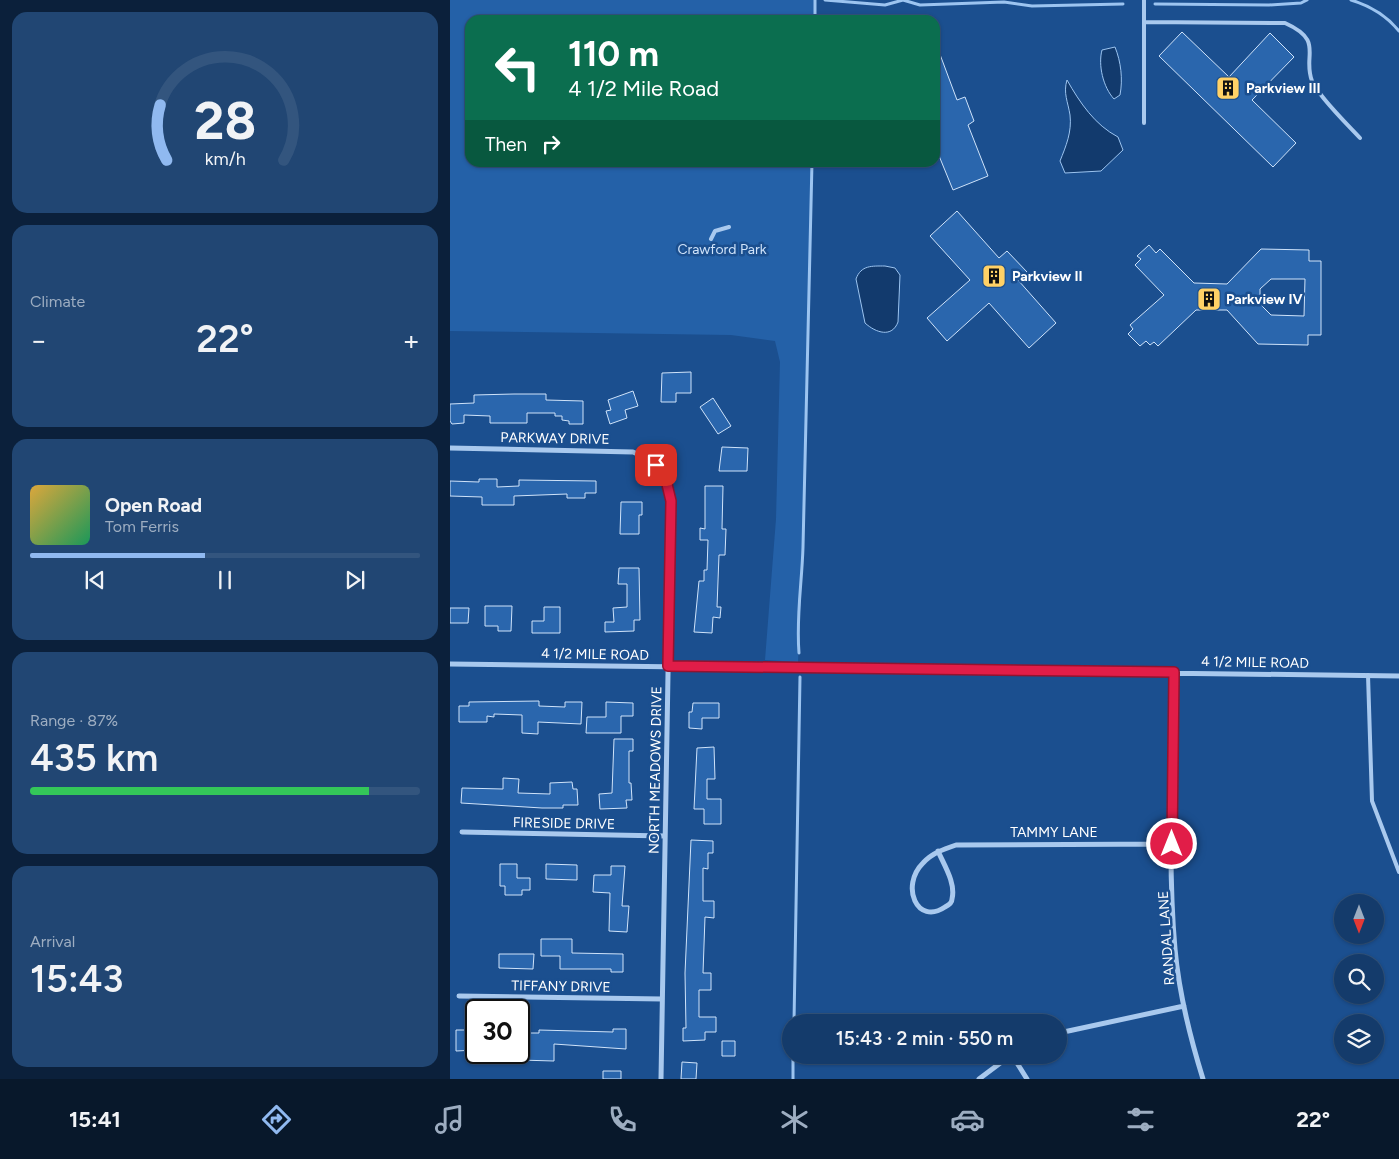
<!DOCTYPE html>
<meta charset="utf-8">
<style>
body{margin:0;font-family:Figtree,sans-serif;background:#214673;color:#f1f3f6;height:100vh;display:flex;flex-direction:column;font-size:19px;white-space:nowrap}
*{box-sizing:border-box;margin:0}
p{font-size:16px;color:#9dadc1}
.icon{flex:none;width:28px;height:28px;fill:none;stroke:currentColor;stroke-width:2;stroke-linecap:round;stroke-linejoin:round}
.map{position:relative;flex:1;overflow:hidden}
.sheet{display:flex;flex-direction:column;gap:12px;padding:12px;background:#0b203b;width:450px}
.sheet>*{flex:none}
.banner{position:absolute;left:15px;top:15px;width:475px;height:152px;border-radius:15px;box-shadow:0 1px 4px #0004,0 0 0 1px #33557e;background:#0b6e4f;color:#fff;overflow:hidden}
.needle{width:32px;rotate:180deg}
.tools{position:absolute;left:884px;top:894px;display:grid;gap:10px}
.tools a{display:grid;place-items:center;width:50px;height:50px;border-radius:50%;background:#143b6b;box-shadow:0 1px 4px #0004,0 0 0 1px #33557e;font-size:25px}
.speed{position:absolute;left:15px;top:999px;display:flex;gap:10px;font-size:25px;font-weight:700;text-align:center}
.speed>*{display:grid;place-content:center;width:65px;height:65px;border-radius:50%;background:#143b6b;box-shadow:0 1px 4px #0004,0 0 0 1px #33557e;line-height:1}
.speed .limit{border:2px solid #111;border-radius:8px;background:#fff;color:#111}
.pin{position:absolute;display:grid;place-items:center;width:42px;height:42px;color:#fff;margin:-21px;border-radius:10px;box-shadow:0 2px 8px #0006}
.me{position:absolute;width:55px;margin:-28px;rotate:0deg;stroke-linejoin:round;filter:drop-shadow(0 0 4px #0008)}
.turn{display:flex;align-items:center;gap:18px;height:105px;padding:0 20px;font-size:22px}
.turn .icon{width:65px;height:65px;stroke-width:2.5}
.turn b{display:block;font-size:35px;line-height:42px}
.then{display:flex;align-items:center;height:48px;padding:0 20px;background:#0003;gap:10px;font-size:19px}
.big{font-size:38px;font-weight:600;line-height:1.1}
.sheet .tile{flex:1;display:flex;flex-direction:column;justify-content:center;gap:8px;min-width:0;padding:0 18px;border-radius:15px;background:#214673}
.sheet .dial{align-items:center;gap:0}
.dial svg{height:130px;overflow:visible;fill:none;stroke:#33557e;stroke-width:7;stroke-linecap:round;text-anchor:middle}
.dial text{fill:#f1f3f6;stroke:none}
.song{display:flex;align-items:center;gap:15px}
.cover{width:60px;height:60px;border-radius:8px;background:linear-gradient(135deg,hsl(40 70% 55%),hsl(150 70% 35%))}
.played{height:5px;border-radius:2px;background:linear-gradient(90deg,#90b9f0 45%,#33557e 45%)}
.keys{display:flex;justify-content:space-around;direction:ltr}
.heat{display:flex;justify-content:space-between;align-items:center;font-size:28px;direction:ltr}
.charge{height:8px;border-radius:4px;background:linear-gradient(90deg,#34c759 87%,#33557e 0)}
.trip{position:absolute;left:332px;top:1014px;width:285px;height:50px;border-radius:25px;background:#143b6b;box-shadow:0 1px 4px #0004,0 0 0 1px #33557e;font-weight:600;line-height:50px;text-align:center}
.dock{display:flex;height:80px;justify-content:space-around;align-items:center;background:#08182b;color:#9dadc1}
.dock .icon{width:35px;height:35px}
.dock .on{color:#90b9f0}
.dock b{font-size:22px;color:#f1f3f6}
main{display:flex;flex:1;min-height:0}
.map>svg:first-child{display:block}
.green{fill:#2461a8}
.water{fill:#123a6d;stroke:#9cc4f0}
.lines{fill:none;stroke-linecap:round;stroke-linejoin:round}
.stream{stroke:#9cc4f0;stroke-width:3}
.building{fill:#2a66ad;stroke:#cfe3fa;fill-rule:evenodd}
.service{stroke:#a9c9ee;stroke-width:4}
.minor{stroke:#a9c9ee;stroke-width:5}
.route-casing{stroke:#92132f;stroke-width:12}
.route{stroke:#e11d48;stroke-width:9}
.labels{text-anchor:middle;stroke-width:5;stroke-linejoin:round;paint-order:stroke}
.poi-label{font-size:14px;font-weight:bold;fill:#fff;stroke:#1b4f8f;text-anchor:start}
.park-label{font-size:14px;fill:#cfe3fa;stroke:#1b4f8f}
.street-label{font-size:14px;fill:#fff;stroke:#1b4f8f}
</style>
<main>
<section class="sheet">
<div class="tile dial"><svg viewBox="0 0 100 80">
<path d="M14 69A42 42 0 1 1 86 69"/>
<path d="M14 69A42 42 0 0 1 10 35" stroke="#90b9f0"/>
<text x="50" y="56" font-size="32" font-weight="700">28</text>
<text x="50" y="72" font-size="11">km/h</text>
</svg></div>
<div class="tile"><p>Climate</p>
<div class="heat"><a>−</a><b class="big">22°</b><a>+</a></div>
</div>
<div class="tile">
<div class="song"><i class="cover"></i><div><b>Open Road</b><p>Tom Ferris</p></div></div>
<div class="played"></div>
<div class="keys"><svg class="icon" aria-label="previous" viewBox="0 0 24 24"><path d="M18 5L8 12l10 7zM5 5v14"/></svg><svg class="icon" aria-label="pause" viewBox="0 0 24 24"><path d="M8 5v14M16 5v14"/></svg><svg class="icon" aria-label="next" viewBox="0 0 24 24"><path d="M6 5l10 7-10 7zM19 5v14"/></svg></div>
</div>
<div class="tile"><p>Range · 87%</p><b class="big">435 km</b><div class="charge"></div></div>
<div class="tile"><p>Arrival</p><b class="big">15:43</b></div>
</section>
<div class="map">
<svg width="949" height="1079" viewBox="0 0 949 1079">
<rect width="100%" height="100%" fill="#1b4f8f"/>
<!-- green -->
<path class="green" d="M0,0H365V20H20V162L362,163L353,547L348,662L315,660L326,519L330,362L325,341L281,335L0,331Z"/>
<!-- water -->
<path class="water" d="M665,47C671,62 673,79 670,95L664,99C653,87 648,65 652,50Z
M617,80C630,103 645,125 668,137L673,150L651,171L615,173L610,161C616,146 622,132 620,115C618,102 613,93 617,80Z
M435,266L445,268L450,275L448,322C442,338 426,333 415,323L406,279C411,265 422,266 435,266Z"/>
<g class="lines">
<!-- stream -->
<path class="stream" d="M375,0L435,5L453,0L470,5L554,2L582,6L673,4
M901,0C921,6 936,15 949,31
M705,4L819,5L851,3L857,0
M365,20V0
M349,653C346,616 352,583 353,547L362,162
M344,1022L350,677
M343,1079V1055"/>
</g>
<!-- building -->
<path class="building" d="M732,32L779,77L820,33L844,57L802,100L846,143L823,167L709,56Z
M485,41L507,100L515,97L524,121L518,125L538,176L503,190L485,146Z
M507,211L549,258L557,251L577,272L568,280L606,323L579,348L539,303L497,341L477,318L520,280L480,236Z
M699,245L706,253L710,249L744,283L777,284L811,249L859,250V261H871V335H858V345L808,344L777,310H746L708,346L704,342L700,345L696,341L690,346L678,334L683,329L680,325L714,295L685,265L691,259L687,256ZM821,279H855L854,316L821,315L810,304V289Z
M241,372V393H226V402H211L212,373Z
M183,391L188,406L175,410L177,418L160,424L156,411L161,410L158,400Z
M64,394H96V400L133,401V424H119V421L112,420V416H105V413H77V423H40V416L14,415V423L2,424L0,421V404L24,403V395Z
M263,398L281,426L268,434L250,407Z
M272,447L298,448L297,471H269Z
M29,479H47V487L69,486V480L146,481V493H135V498H117V494L64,496V505H32V497L0,496V481L29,482Z
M255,486H273L272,529H276L275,555H269L267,607H271L270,618L263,617L262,633L244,632L249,581H254V570H257L258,540H250V528L255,529Z
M171,502H192V515H189V534H170Z
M169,568H189L190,620H184V631L155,632V622H164L163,608L177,607V584H168Z
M35,606H62L61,631H48V626H35Z
M94,607H110V633H82V621H94Z
M0,608H19L18,623H0Z
M89,701V706L115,707V702H132L131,724L88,722V734L72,733V715L44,714V717L37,716V722H9V706H19V702Z
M156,702L183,703V716H171V733H136L137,717H156Z
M243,703H269V718H252V729L239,728V712H242Z
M164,739H183V751H179V783H181L182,800H176L177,808L150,809L149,794L162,793Z
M264,747L265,779H257V799H271V824H254V809H244L247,748Z
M53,778L69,779L68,793L100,794V783L122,782L123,789H127L128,805H113V808H92L11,803L12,788L53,789Z
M241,840L263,841V853H258V869L253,868V901H264V918L255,917L253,973H261V990H249V1017H266V1032H255V1040L233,1041V1028H236L235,973Z
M50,864H67V878H80V890H72V895H55V886H50Z
M96,864L127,865V880L96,879Z
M161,866H175L172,906H179L177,932L159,931L160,893L143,892L144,875H161Z
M91,939H122V953L173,954V972H161V969H110V956H91Z
M49,954H84L83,969L49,968Z
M163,1029H176V1049L104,1044V1061L69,1060V1033H89V1030L163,1032Z
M6,1030H22V1034H26V1050L6,1051Z
M272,1041H285V1056H272Z
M232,1062L247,1063L246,1079H231Z
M153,1071H171V1079H153Z"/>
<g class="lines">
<!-- service -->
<path class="service" d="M694,22L835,23C875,41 852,55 862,81C868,96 898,125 910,138
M694,123V0
M261,239L265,231L279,227
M918,675L922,801L949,872"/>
<!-- minor -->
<path class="minor" d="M0,448L183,452C206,461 219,476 221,501L211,1079
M206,465L222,450
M0,664L949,676
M724,672C723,764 717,859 725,949C729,994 740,1037 753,1079
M12,832L215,836
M488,851C494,865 506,883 502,899C502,903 499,905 495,907C467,926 450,886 473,863C482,853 494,849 506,845L723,844
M9,996L212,999
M609,1033L734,1006
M562,1055L577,1079
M529,1079L561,1055"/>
</g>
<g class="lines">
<!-- route casing -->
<g class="route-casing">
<path id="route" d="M206,465L216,480L221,501L218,666L724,672L722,844"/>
</g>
<!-- route -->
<use href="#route" class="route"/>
</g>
<!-- icons -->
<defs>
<g id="building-square" transform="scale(1.25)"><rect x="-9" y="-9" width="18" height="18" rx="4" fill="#ffd166" stroke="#1b4f8f"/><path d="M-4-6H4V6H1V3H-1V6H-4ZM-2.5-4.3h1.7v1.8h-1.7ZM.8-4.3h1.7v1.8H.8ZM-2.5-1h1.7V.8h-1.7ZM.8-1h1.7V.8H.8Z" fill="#111"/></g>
</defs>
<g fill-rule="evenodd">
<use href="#building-square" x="778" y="88"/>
<use href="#building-square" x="544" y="276"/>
<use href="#building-square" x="759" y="299"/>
</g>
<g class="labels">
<!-- poi labels -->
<g class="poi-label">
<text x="796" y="93">Parkview III</text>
<text x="562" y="281">Parkview II</text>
<text x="776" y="304">Parkview IV</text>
</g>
<!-- park labels -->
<g class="park-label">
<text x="272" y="254">Crawford Park</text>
</g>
<!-- street labels -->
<g class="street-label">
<text transform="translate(105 438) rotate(1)" y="5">PARKWAY DRIVE</text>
<text transform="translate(145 654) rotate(1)" y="5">4 1/2 MILE ROAD</text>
<text transform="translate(805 662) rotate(1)" y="5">4 1/2 MILE ROAD</text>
<text transform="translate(205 770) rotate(-89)" y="5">NORTH MEADOWS DRIVE</text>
<text transform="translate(114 823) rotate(1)" y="5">FIRESIDE DRIVE</text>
<text x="604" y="837">TAMMY LANE</text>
<text transform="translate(716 938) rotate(-94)" y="5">RANDAL LANE</text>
<text transform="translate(111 986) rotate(1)" y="5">TIFFANY DRIVE</text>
</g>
</g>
</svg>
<div class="tools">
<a><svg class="needle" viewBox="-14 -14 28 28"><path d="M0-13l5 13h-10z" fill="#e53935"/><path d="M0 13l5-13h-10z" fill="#9dadc1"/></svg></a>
<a><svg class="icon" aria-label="search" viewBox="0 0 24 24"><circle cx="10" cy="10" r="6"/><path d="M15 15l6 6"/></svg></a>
<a><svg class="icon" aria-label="layers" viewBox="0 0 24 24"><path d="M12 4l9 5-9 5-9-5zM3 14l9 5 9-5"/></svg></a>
</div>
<div class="speed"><div class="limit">30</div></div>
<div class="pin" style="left:206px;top:465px;background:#d93025"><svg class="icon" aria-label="arrive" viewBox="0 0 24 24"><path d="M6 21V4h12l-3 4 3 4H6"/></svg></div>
<svg class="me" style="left:722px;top:844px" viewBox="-20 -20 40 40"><circle r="17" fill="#e11d48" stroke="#fff" stroke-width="3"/><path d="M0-11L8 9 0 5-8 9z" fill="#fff"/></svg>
<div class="trip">15:43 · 2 min · 550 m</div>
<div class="banner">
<div class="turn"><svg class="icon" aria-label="left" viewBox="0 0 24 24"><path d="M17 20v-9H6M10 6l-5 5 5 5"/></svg><div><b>110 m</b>4 1/2 Mile Road</div></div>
<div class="then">Then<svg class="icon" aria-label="right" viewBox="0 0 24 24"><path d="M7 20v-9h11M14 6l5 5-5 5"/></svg></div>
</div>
</div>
</main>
<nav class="dock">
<b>15:41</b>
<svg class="icon on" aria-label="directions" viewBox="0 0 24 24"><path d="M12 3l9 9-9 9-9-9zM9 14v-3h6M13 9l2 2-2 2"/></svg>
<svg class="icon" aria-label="music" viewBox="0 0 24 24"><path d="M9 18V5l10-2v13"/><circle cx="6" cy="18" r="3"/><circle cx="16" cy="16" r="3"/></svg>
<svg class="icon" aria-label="phone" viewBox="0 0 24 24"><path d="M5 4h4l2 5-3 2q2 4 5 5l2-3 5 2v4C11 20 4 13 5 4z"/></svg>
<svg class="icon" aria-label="climate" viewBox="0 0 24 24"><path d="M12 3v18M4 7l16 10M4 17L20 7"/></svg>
<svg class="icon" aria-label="car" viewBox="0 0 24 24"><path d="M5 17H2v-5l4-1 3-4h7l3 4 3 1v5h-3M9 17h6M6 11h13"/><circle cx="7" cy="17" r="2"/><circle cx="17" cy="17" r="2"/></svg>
<svg class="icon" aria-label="filters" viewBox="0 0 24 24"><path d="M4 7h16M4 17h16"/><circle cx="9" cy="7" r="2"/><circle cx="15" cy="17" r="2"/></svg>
<b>22°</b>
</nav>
